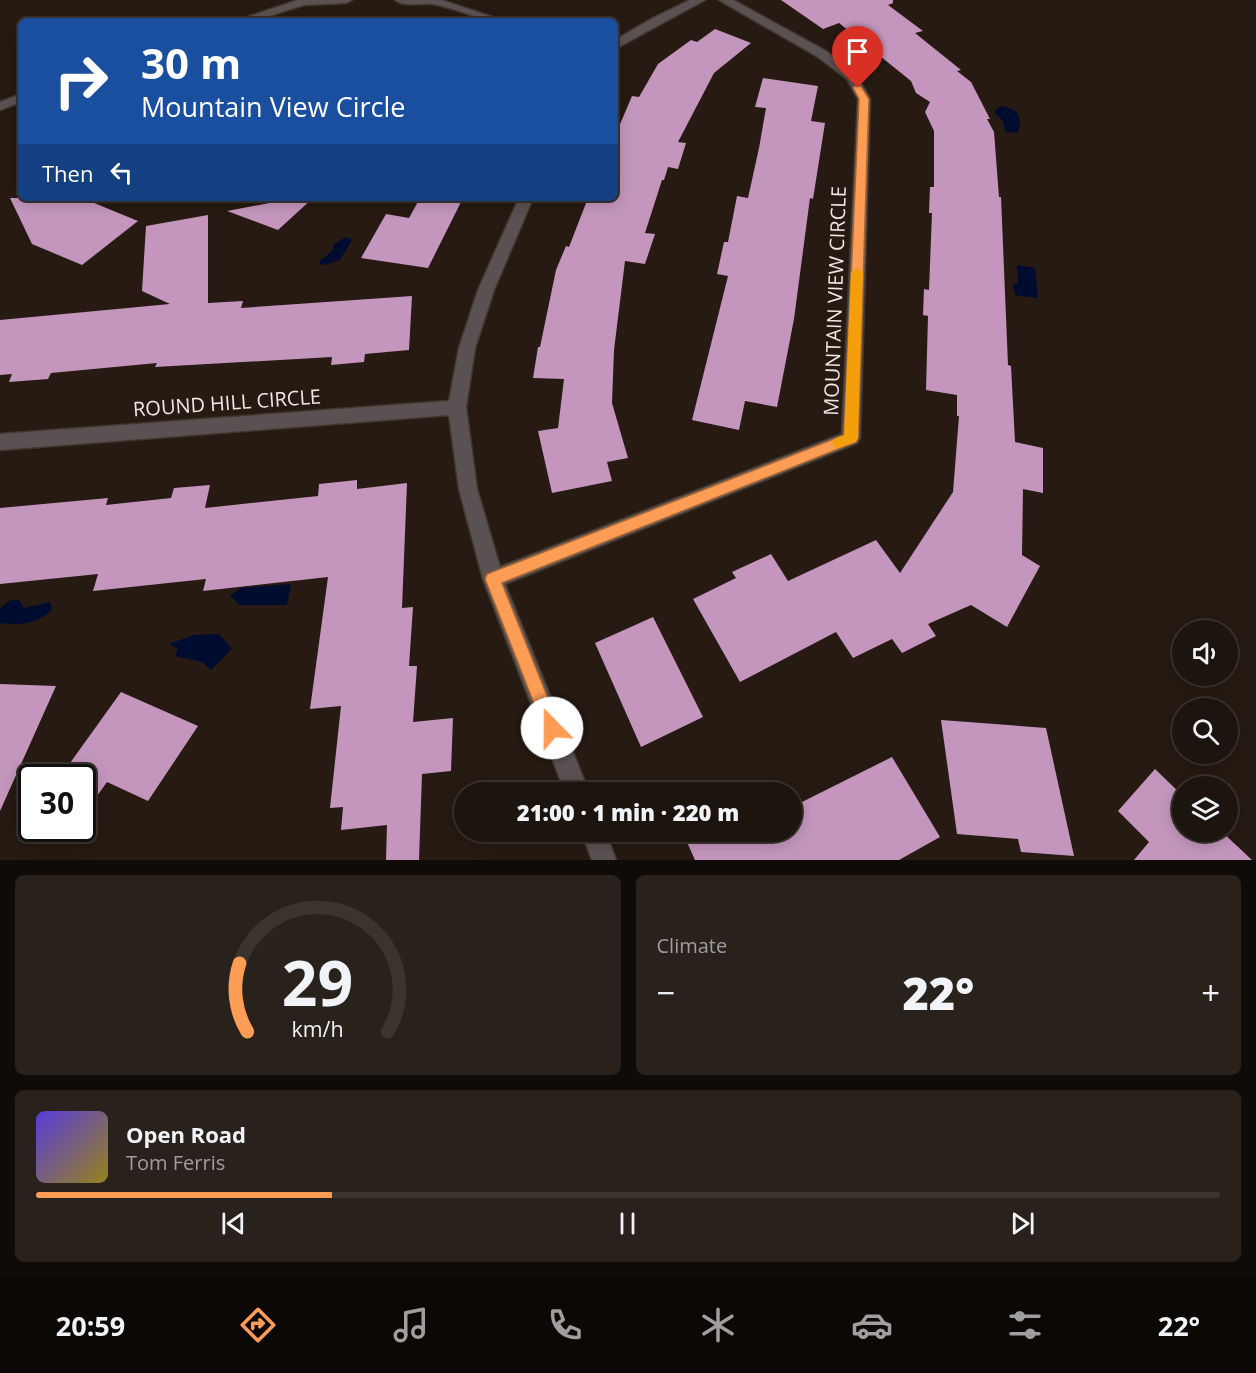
<!DOCTYPE html>
<meta charset="utf-8">
<style>
body{margin:0;font-family:"Open Sans",sans-serif;background:#29211c;color:#f1f3f6;height:100vh;display:flex;flex-direction:column;font-size:22px;white-space:nowrap}
*{box-sizing:border-box;margin:0}
p{font-size:20px;color:#a09e9e}
.icon{flex:none;width:33px;height:33px;fill:none;stroke:currentColor;stroke-width:2;stroke-linecap:round;stroke-linejoin:round}
.map{position:relative;height:860px;overflow:hidden}
.drawer{display:flex;flex-direction:column;gap:15px;padding:15px;background:#0f0b08;flex:1}
.drawer>*{flex:none}
.hud{position:absolute;left:18px;top:18px;width:600px;height:183px;border-radius:9px;box-shadow:0 3px 15px #0003,0 0 0 2px #3a332e;background:#1a4fa0;color:#fff;overflow:hidden}
.tools{position:absolute;left:1172px;top:620px;display:grid;gap:12px}
.tools a{display:grid;place-items:center;width:66px;height:66px;border-radius:50%;background:#1c140e;box-shadow:0 3px 15px #0003,0 0 0 2px #3a332e;font-size:30px}
.speed{position:absolute;left:18px;top:764px;display:flex;gap:12px;font-size:30px;font-weight:700;text-align:center}
.speed>*{display:grid;place-content:center;width:78px;height:78px;border-radius:50%;background:#1c140e;box-shadow:0 3px 15px #0003,0 0 0 2px #3a332e;line-height:1}
.speed .limit{border:3px solid #111;border-radius:9px;background:#fff;color:#111}
.pin{position:absolute;display:grid;place-items:center;width:51px;height:51px;color:#fff;margin:-62px -26px;border-radius:50% 50% 50% 0;rotate:-45deg;box-shadow:0 0 6px #0007}
.pin .icon{rotate:45deg}
.me{position:absolute;width:66px;margin:-33px;rotate:338deg;stroke-linejoin:round;filter:drop-shadow(0 0 4px #0008)}
.turn{display:flex;align-items:center;gap:21px;height:126px;padding:0 24px;font-size:27px}
.turn .icon{width:78px;height:78px;stroke-width:2.5}
.turn b{display:block;font-size:42px;line-height:51px}
.then{display:flex;align-items:center;height:57px;padding:0 24px;background:#0003;gap:12px;font-size:22px}
.big{font-size:45px;font-weight:800;line-height:1.1}
.drawer .tile{flex:1;display:flex;flex-direction:column;justify-content:center;gap:9px;min-width:0;padding:0 21px;border-radius:9px;background:#29211c}
.drawer .dial{align-items:center;gap:0}
.dial svg{height:156px;overflow:visible;fill:none;stroke:#3a332e;stroke-width:7;stroke-linecap:round;text-anchor:middle}
.dial text{fill:#f1f3f6;stroke:none}
.song{display:flex;align-items:center;gap:18px}
.cover{width:72px;height:72px;border-radius:9px;background:linear-gradient(135deg,hsl(250 70% 55%),hsl(50 70% 35%))}
.played{height:6px;border-radius:3px;background:linear-gradient(90deg,#fd9c55 25%,#3a332e 25%)}
.keys{display:flex;justify-content:space-around;direction:ltr}
.heat{display:flex;justify-content:space-between;align-items:center;font-size:33px;direction:ltr}
.drawer .tiles{flex:1;display:grid;gap:15px;grid-template-columns:1fr 1fr}
.tile:last-child{grid-column:span 2}
.trip{position:absolute;left:454px;top:782px;width:348px;height:60px;border-radius:30px;background:#1c140e;box-shadow:0 3px 15px #0003,0 0 0 2px #3a332e;font-weight:800;line-height:60px;text-align:center}
.menu{display:flex;height:96px;justify-content:space-around;align-items:center;background:#0b0806;color:#a09e9e}
.menu .icon{width:42px;height:42px}
.menu .selected{color:#fd9c55}
.menu b{font-size:27px;color:#f1f3f6}
.map>svg:first-child{display:block}
.water{fill:#000c2f}
.building{fill:#c496bd}
.lines{fill:none;stroke-linecap:round;stroke-linejoin:round}
.minor-casing{stroke:#42372f;stroke-width:3}
.minor{fill:#5a5252;fill-rule:evenodd}
.route{fill:#fd9c55;stroke:#a46537;stroke-width:1.5}
.slow{fill:#f59e0b}
.labels{text-anchor:middle;stroke-width:6;stroke-linejoin:round;paint-order:stroke}
.street-label{font-size:20px;fill:#f0e7e2;stroke:#261a12}
</style>
<div class="map">
<svg width="1256" height="860" viewBox="0 0 1256 860">
<rect width="100%" height="100%" fill="#261a12"/>
<!-- water -->
<path class="water" d="M1001,106C1018,109 1023,116 1018,133L1005,132L1003,121L994,112Z
M346,237L352,240L340,260L324,265L320,264V261L332,251L334,244Z
M1017,265L1035,268L1038,298L1015,295L1013,284H1018Z
M291,584L287,605H240L230,596L241,588Z
M11,600H19L24,608L50,602L52,609C38,625 20,625 0,623V608Z
M219,634L232,649L211,670L202,662L175,656L178,649L169,644L194,635Z"/>
<!-- building -->
<path class="building" d="M781,0H893V3L888,5L923,31L915,33L961,70L957,71L971,82L990,119H987L994,132L999,197H1001L1008,365L1011,366L1015,442L1043,448V493L1023,489L1022,555L1040,566L1007,627L971,605L928,624L936,636L902,653L892,639L853,658L836,632L740,682L693,599L736,578L732,572L771,554L788,581L876,540L900,573L953,492L959,416H957V395L926,390L928,316L923,315L924,289L929,290L932,213H929L930,187H934V131L925,112L930,102L916,93L911,81L839,23L823,29Z
M715,29L751,43L714,73L678,142L686,143L678,169L668,167L664,180H662L645,233L655,234L645,264L625,261L614,350L612,403L628,458L607,462L612,481L552,493L538,431L558,428L564,379L533,378L538,347H540L556,270L566,246L569,247L588,198H615V136L632,96L639,97L658,64L691,40L697,42Z
M763,78L818,86L811,121L825,123L813,199L810,198L794,319L777,407L745,401L739,430L692,420L728,276L717,274L724,242H728L737,196L748,198L759,148L766,108L755,107Z
M10,198H82L138,221L82,265L32,244Z
M296,198H313L278,230L227,211Z
M420,198H463L428,268L361,258L386,214L409,218Z
M208,215V303L243,301L241,308L412,296L409,350L365,354L364,362L331,365L332,357L155,367L157,363L51,373L48,379L9,382L12,374L0,375V320L170,304L142,291L146,226Z
M357,480V489L407,483L402,608L413,607L409,666H417L413,722L453,718L451,771L422,774L419,860H386L387,825L341,830L343,807L330,808L341,706L310,709L328,577L203,591L206,579L93,591L98,574L0,584V508L108,498L106,505L171,498L174,488L210,485L205,508L318,496L319,484Z
M653,617L703,717L641,747L595,643Z
M0,684L56,686L0,811Z
M121,692L198,726L148,801L107,782L82,817V777H60Z
M941,720L1046,728L1074,856L1021,852L1018,839L957,834Z
M892,757L940,837L899,860H695L682,831H792V807Z
M1155,769L1182,795V831H1221L1252,860H1134L1149,842L1118,811Z"/>
<g class="lines">
<!-- minor casing -->
<g class="minor-casing">
<path id="minor" d="M298,0H352L346,3L304,5L253,21H235Z
M395,0H441L505,21C478,21 457,8 432,4C420,3 404,7 395,0Z
M690,0H705L615,49V40L653,18Z
M719,0H733L826,51L856,74L870,99L860,438L857,443L505,584L589,792H565L483,579L459,489L449,415L0,450V434L449,401L459,348L478,290L519,198H533L494,290L475,348L466,407L477,489L500,567L842,434L858,99L847,79L818,57Z
M21,94V102L0,110V102Z
M581,831H605L616,860H592Z"/>
</g>
<!-- minor -->
<use href="#minor" class="minor"/>
</g>
<!-- route -->
<path class="route" d="M854,86H861L869,99L858,438L856,442L502,583L560,728L558,734L552,737L546,734L485,579L487,574L844,435L859,99L853,88Z"/>
<!-- slow -->
<path class="slow" d="M857,268L863,272L858,438L856,442L839,448L834,447L832,443L834,439L844,435L851,272Z"/>
<g class="labels">
<!-- street labels -->
<g class="street-label">
<text transform="translate(835 301) rotate(-88)" y="7">MOUNTAIN VIEW CIRCLE</text>
<text transform="translate(227 403) rotate(-4)" y="7">ROUND HILL CIRCLE</text>
</g>
</g>
</svg>
<div class="tools">
<a><svg class="icon" aria-label="sound" viewBox="0 0 24 24"><path d="M4 9h4l5-4v14l-5-4H4zM17 9q2 3 0 6"/></svg></a>
<a><svg class="icon" aria-label="search" viewBox="0 0 24 24"><circle cx="10" cy="10" r="6"/><path d="M15 15l6 6"/></svg></a>
<a><svg class="icon" aria-label="layers" viewBox="0 0 24 24"><path d="M12 4l9 5-9 5-9-5zM3 14l9 5 9-5"/></svg></a>
</div>
<div class="speed"><div class="limit">30</div></div>
<div class="pin" style="left:858px;top:88px;background:#d93025"><svg class="icon" aria-label="arrive" viewBox="0 0 24 24"><path d="M6 21V4h12l-3 4 3 4H6"/></svg></div>
<svg class="me" style="left:552px;top:728px" viewBox="-20 -20 40 40"><circle r="19" fill="#fff"/><path d="M0-13L10 11 0 6-10 11z" fill="#fd9c55"/></svg>
<div class="trip">21:00 · 1 min · 220 m</div>
<div class="hud">
<div class="turn"><svg class="icon" aria-label="right" viewBox="0 0 24 24"><path d="M7 20v-9h11M14 6l5 5-5 5"/></svg><div><b>30 m</b>Mountain View Circle</div></div>
<div class="then">Then<svg class="icon" aria-label="left" viewBox="0 0 24 24"><path d="M17 20v-9H6M10 6l-5 5 5 5"/></svg></div>
</div>
</div>
<section class="drawer">
<div class="tiles">
<div class="tile dial"><svg viewBox="0 0 100 80">
<path d="M14 69A42 42 0 1 1 86 69"/>
<path d="M14 69A42 42 0 0 1 10 34" stroke="#fd9c55"/>
<text x="50" y="56" font-size="32" font-weight="700">29</text>
<text x="50" y="72" font-size="11">km/h</text>
</svg></div>
<div class="tile"><p>Climate</p>
<div class="heat"><a>−</a><b class="big">22°</b><a>+</a></div>
</div>
<div class="tile">
<div class="song"><i class="cover"></i><div><b>Open Road</b><p>Tom Ferris</p></div></div>
<div class="played"></div>
<div class="keys"><svg class="icon" aria-label="previous" viewBox="0 0 24 24"><path d="M18 5L8 12l10 7zM5 5v14"/></svg><svg class="icon" aria-label="pause" viewBox="0 0 24 24"><path d="M8 5v14M16 5v14"/></svg><svg class="icon" aria-label="next" viewBox="0 0 24 24"><path d="M6 5l10 7-10 7zM19 5v14"/></svg></div>
</div>
</div>
</section>
<nav class="menu">
<b>20:59</b>
<svg class="icon selected" aria-label="directions" viewBox="0 0 24 24"><path d="M12 3l9 9-9 9-9-9zM9 14v-3h6M13 9l2 2-2 2"/></svg>
<svg class="icon" aria-label="music" viewBox="0 0 24 24"><path d="M9 18V5l10-2v13"/><circle cx="6" cy="18" r="3"/><circle cx="16" cy="16" r="3"/></svg>
<svg class="icon" aria-label="phone" viewBox="0 0 24 24"><path d="M5 4h4l2 5-3 2q2 4 5 5l2-3 5 2v4C11 20 4 13 5 4z"/></svg>
<svg class="icon" aria-label="climate" viewBox="0 0 24 24"><path d="M12 3v18M4 7l16 10M4 17L20 7"/></svg>
<svg class="icon" aria-label="car" viewBox="0 0 24 24"><path d="M5 17H2v-5l4-1 3-4h7l3 4 3 1v5h-3M9 17h6M6 11h13"/><circle cx="7" cy="17" r="2"/><circle cx="17" cy="17" r="2"/></svg>
<svg class="icon" aria-label="filters" viewBox="0 0 24 24"><path d="M4 7h16M4 17h16"/><circle cx="9" cy="7" r="2"/><circle cx="15" cy="17" r="2"/></svg>
<b>22°</b>
</nav>
